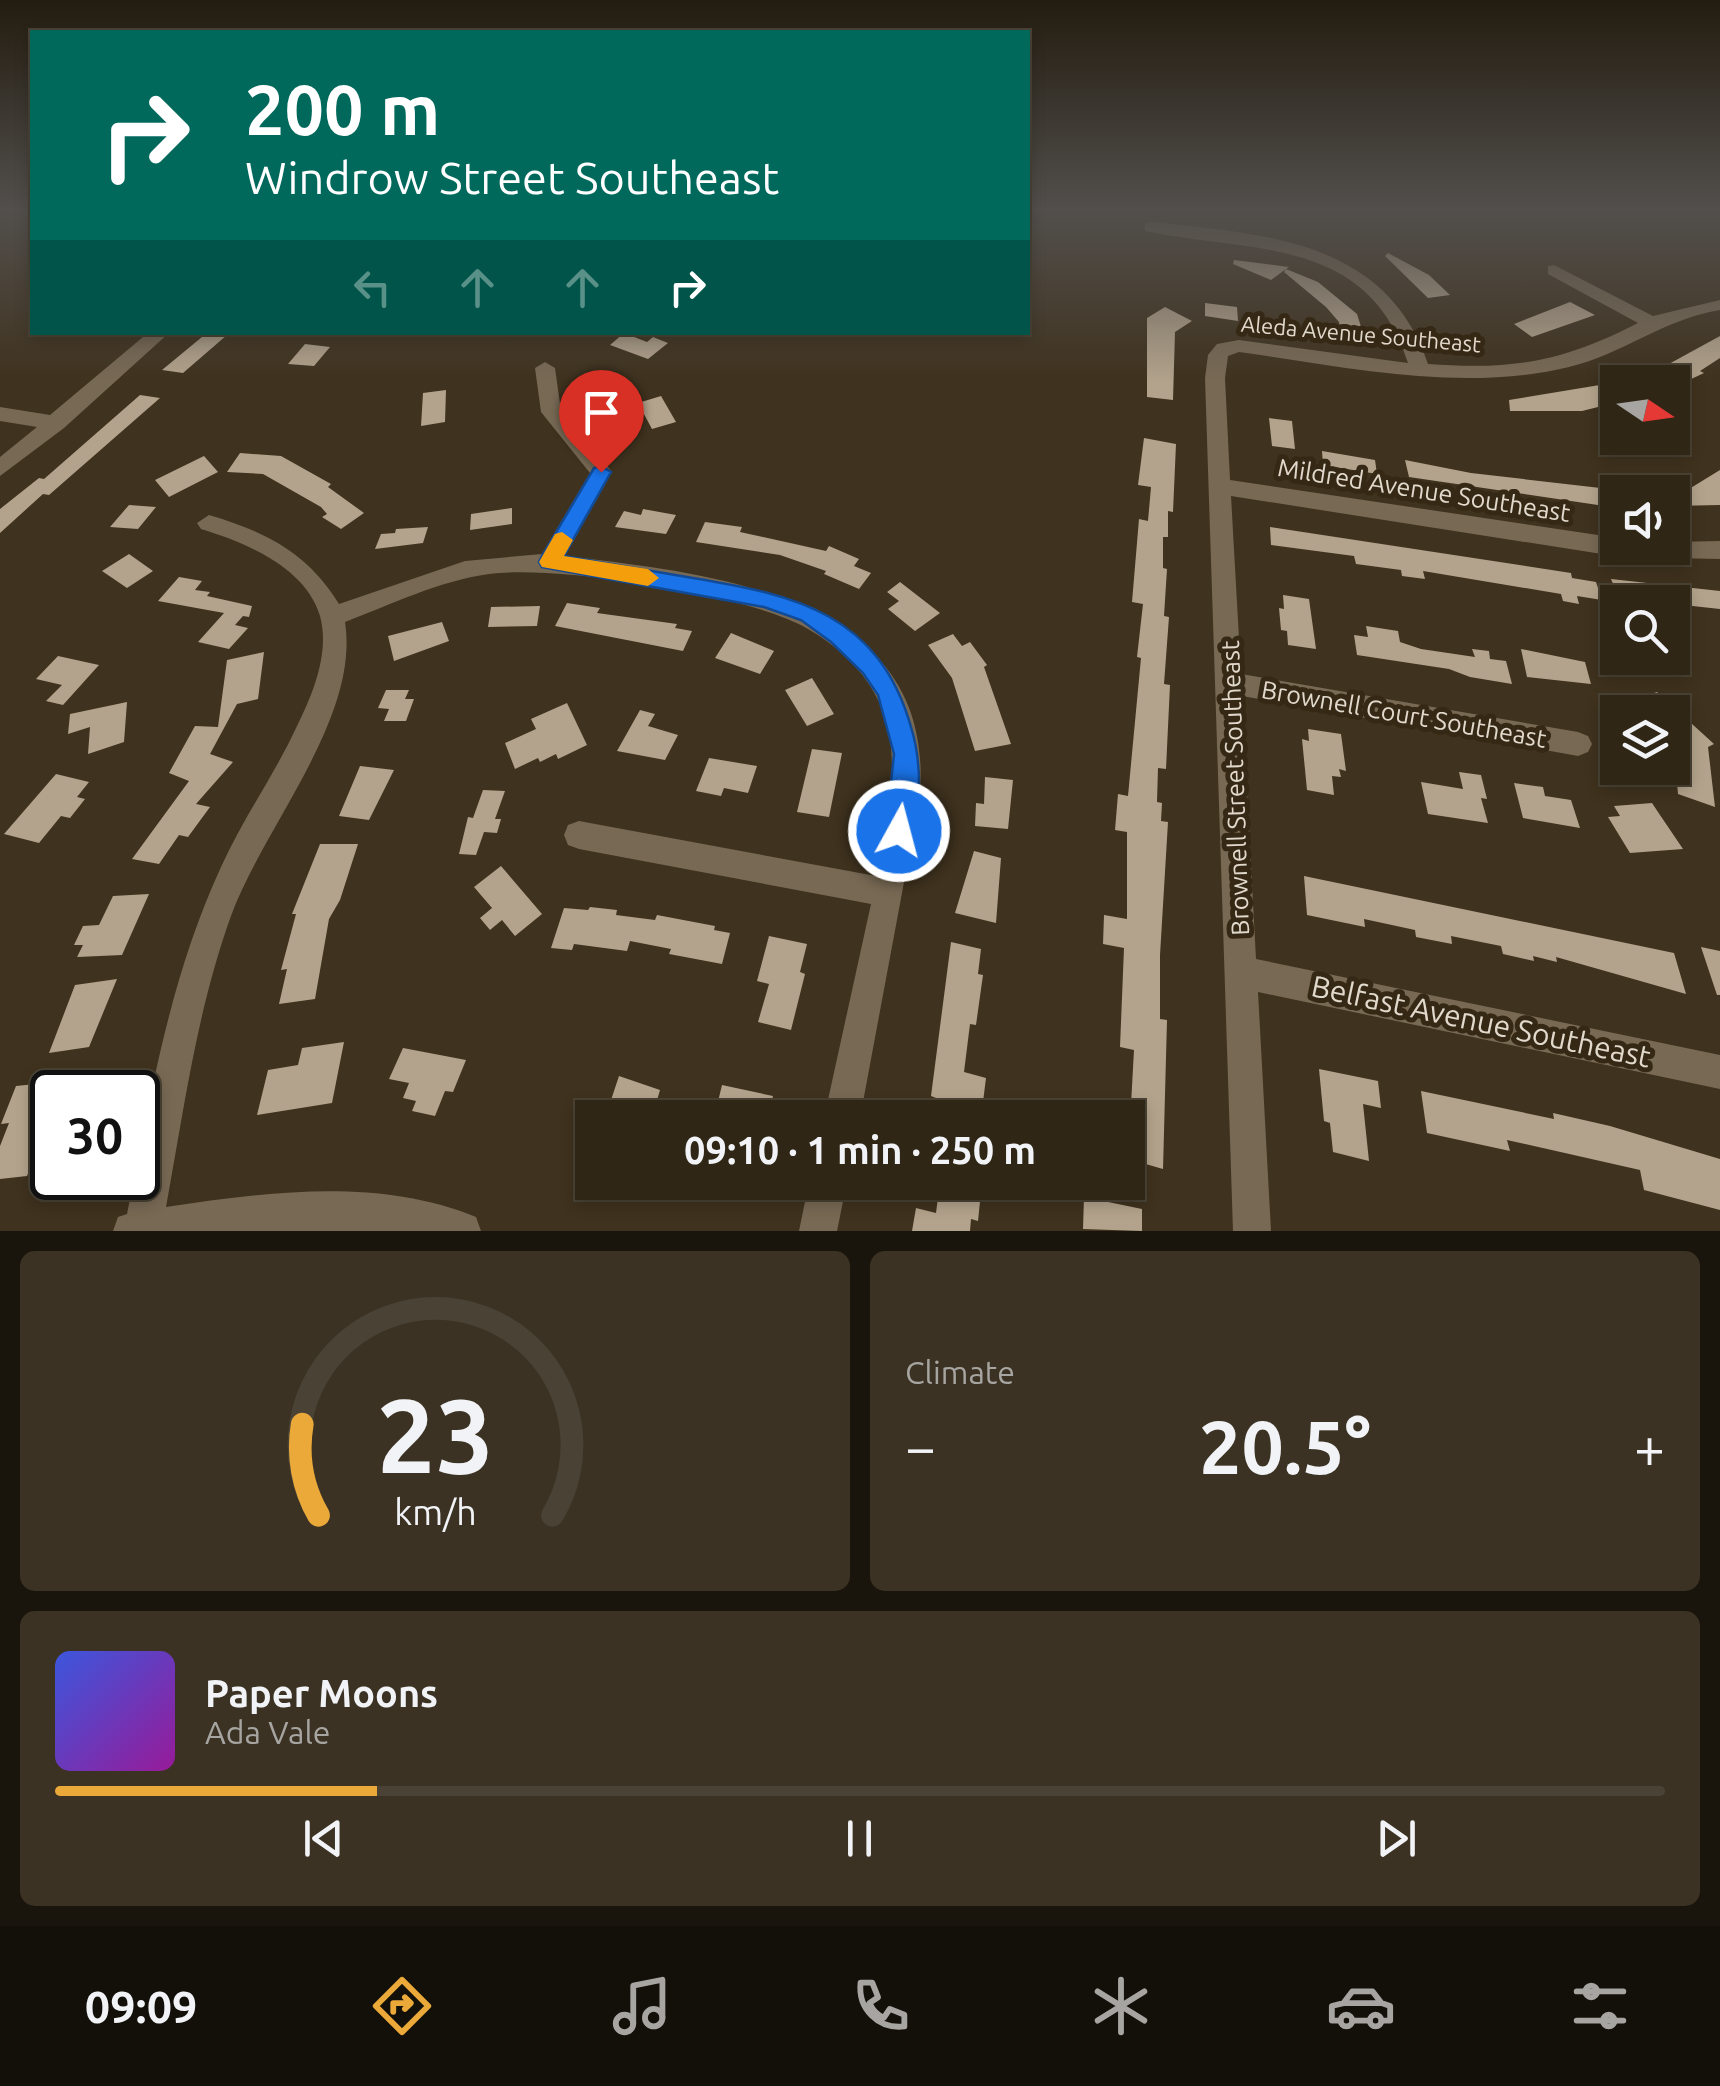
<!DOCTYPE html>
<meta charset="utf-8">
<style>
body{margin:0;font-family:Ubuntu,sans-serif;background:#3b3223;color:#f1f3f6;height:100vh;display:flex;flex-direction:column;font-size:38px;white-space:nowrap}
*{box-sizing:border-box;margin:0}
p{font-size:32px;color:#a7a5a1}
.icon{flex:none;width:55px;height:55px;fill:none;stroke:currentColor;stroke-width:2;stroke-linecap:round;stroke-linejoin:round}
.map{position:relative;height:1231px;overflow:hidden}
.sheet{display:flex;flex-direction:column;gap:20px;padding:20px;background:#1a150c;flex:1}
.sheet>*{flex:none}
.top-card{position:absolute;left:30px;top:30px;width:1000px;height:305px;border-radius:0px;box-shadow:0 5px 15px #0003,0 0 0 2px #4a4335;background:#00695c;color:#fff;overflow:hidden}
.needle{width:65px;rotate:103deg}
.fabs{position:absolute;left:1600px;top:365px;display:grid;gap:20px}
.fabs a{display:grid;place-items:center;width:90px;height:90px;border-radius:0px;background:#2f2616;box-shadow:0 5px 15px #0003,0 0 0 2px #4a4335;font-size:50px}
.speed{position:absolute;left:30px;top:1070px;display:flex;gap:20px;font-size:50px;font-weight:700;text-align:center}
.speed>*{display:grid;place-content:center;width:130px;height:130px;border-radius:50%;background:#2f2616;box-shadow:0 5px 15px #0003,0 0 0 2px #4a4335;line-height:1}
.speed .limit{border:5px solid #111;border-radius:15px;background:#fff;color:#111}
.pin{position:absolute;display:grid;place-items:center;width:85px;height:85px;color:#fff;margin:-102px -42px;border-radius:50% 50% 50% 0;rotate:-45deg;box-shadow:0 0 10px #0007}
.pin .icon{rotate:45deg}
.me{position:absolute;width:110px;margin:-55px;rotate:7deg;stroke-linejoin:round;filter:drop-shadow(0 0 8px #0008)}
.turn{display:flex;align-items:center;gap:35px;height:210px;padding:0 50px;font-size:45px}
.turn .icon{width:130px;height:130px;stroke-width:2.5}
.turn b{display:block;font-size:70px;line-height:85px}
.lanes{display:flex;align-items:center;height:95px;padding:0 50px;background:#0003;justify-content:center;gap:50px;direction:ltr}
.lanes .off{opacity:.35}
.big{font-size:75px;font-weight:700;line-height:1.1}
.sheet .widget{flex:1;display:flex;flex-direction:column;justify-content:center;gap:15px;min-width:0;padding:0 35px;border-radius:15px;background:#3b3223}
.sheet .dial{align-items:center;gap:0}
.dial svg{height:260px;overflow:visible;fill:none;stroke:#4a4335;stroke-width:7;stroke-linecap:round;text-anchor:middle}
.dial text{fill:#f1f3f6;stroke:none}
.song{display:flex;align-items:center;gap:30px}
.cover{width:120px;height:120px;border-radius:15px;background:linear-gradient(135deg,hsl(230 70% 55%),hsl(300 70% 35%))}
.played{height:10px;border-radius:5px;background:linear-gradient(90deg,#eba93a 20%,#4a4335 20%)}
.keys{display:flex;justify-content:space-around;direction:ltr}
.heat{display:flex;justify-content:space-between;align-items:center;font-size:55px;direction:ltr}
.sheet .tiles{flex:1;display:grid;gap:20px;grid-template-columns:1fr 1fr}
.widget:last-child{grid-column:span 2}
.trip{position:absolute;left:575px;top:1100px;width:570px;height:100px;border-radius:0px;background:#2f2616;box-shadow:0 5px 15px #0003,0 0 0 2px #4a4335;font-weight:700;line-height:100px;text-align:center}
.menu{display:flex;height:160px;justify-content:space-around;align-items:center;background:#130f09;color:#a7a5a1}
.menu .icon{width:70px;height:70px}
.menu .current{color:#eba93a}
.menu b{font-size:45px;color:#f1f3f6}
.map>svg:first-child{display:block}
.building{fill:#b3a38c}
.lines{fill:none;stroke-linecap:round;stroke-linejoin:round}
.minor{fill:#786954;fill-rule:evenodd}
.route{fill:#1a73e8;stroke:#114b97;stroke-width:2.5}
.slow{fill:#f59e0b}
.labels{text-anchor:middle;stroke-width:10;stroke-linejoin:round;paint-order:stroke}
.far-street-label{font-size:22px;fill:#e2d9cd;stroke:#352814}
.street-label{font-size:25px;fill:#e2d9cd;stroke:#352814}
.near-street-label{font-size:30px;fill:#e2d9cd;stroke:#352814}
</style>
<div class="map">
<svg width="1720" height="1231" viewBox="0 0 1720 1231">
<rect width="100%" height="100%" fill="#3f321e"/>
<!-- building -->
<path class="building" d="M1388,253L1429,275L1450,295L1428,298L1385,256Z
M1234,260L1289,267L1286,269L1318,282L1357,314L1367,346L1360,341L1342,339L1339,322L1326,307L1284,272L1286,269L1271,280L1233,264Z
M1570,302L1595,315L1532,337L1514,324Z
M1205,303L1237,307L1238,321L1205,316Z
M1165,307L1192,321L1175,332L1173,400L1147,397V318Z
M208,332L227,335L183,373L162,370Z
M624,333L647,342L653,337L668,343L648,359L610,345Z
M1720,336V358L1700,371L1704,373L1672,388V382H1636Z
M305,344L330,347L314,366L288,364Z
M1618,382V402L1582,411H1510L1509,400Z
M446,390L445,422L421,426L423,393Z
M140,395L160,398L49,495L43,494L0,533V509L39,478L44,479Z
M661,396L676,422L652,429L638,403Z
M1269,418L1292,421L1295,449L1272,446Z
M1144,438L1176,444L1173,512L1168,511V537H1163V568L1167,569L1164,616L1169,617L1164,684L1170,685L1166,769L1158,768L1157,802L1162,803L1161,821L1168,822L1160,955V1019L1167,1020L1163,1169L1128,1159L1134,1050L1120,1047L1124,948L1103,944L1104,915L1127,919V832L1115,830L1118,794L1128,796L1141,658L1137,657L1143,604L1132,602L1139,519L1148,521L1151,487L1138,485Z
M1322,451L1375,460L1377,474L1323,465Z
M240,453L281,456L331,484L328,487L364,513L341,529L322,517L327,514L321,507L263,474L227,472Z
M204,456L218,472L169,497L155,480Z
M1405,460L1471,473L1618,490V508L1409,477Z
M1720,470V505L1672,506V490L1689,489Z
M129,505L156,507L138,529L110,527Z
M512,508V524L470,530L471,514Z
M643,509L676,515L666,534L615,527L624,511L641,515Z
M705,522L742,527L740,532L826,551L829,546L859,559L854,566L871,573L859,589L824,574L826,571L780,555L696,542Z
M428,527L423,543L375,549L381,534L395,533L396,529Z
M1270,527L1571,573L1572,578L1596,582L1602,600L1577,596L1579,604L1563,601L1561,594L1423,571L1425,579L1402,576L1401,570L1356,564L1354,556L1271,545Z
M129,554L153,571L127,588L102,571Z
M179,577L202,581L195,590L210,592L207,596L252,606L249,617L243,616L235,625L248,628L229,649L198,642L224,613L158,601Z
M1611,579L1720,591V609L1619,598Z
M900,582L940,613L915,631L888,609L899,601L887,592Z
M1283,595L1309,599L1316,649L1288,645L1287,631L1281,630L1279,608L1284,609Z
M567,603L600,608L597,613L677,624L675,628L692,631L683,651L555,626Z
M540,606L537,626L488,627L491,607Z
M442,622L449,641L394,661L388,636Z
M1366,626L1398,631L1400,642L1421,649L1475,657L1472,649L1489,651L1490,659L1506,661L1512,684L1470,677L1449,669L1357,655L1354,635L1368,637Z
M731,633L774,651L760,674L715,658Z
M953,634L962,646L970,642L987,665L984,667L1011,744L975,751L952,678L928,645Z
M1521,649L1585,662L1591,684L1527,677Z
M264,652L258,699L237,704L210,754L233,762L196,804L210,807L188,837L179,835L159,864L132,859L189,781L169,773L195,726L218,727L227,660Z
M58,656L99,665L63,705L46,701L62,685L36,679Z
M812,678L834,714L807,726L785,690Z
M386,690H409L405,699H414L406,721H384L389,709L378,708Z
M1657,692L1714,744L1708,747L1715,807L1678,794L1676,772L1672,771V712H1648L1635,700Z
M127,702L124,742L88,754L90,727L68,734L70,714Z
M567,703L587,745L558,759L556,754L540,762L538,758L515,769L505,743L536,729L531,719Z
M640,710L655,714L648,726L678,735L665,760L617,751Z
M1308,729L1341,734L1346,771L1339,769L1341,777L1332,776L1334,795L1307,790L1302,739L1309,741Z
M812,749L842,753L829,817L797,812Z
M709,758L757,766L748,793L724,788L721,796L696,791Z
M360,766L394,770L369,820L339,816Z
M1459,772L1481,775L1487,799L1481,798L1488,823L1428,814L1421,782L1463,789Z
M56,774L89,782L77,797L85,799L70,818L61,816L39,843L4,834Z
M985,777L1013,780L1008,829L975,826L976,803L984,804Z
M1514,783L1543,787L1545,796L1571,800L1580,828L1523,818Z
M483,790L505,791L495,819H501L497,833L484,832L476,855L459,854L468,817L473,818Z
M1652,803L1660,815L1683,849L1630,853L1608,817L1620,816L1614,806Z
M320,844H358L340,900L329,919L315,999L279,1004L287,969L281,970L296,914H292Z
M974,851L1001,858L996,923L955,913Z
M501,866L542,914L515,936L502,920L490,930L480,918L492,908L474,887Z
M1304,876L1674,953L1686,994L1556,957L1557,962L1533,956L1534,961L1503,954L1501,946L1451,936L1452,944L1416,937L1415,930L1364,919L1365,927L1307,915Z
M149,894L122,955L77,957L83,945H74L83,926L99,925L113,896Z
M590,907L617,910L616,915L655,920L657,915L715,926L714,930L730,933L722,964L669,954L671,949L630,941L627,951L574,944L572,950L551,948L564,908L588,910Z
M769,936L807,944L800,972L805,974L791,1030L758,1022L769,984L757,981Z
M951,942L981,949L978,974L983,975L976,1025L970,1024L964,1072L986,1078L981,1118H933L936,1098L931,1096Z
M1701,947L1720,951V995H1717Z
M117,979L89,1047L49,1053L75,985Z
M344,1042L332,1103L257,1115L268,1070L298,1065L302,1048Z
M403,1048L466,1060L453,1092L445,1091L435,1116L412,1111L416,1101L403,1098L409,1083L389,1079Z
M1319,1069L1378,1081L1381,1108L1363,1104L1369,1161L1333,1152L1330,1123L1324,1121Z
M619,1076L660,1090L652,1118H605Z
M45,1083L42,1091L52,1090V1131L44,1132L27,1176L0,1179V1146L9,1123L1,1124L16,1086Z
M722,1085L773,1096L768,1118H714Z
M1421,1091L1554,1119L1553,1113L1610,1126L1720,1159V1210L1644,1190L1640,1170L1507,1140L1510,1151L1427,1133Z
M940,1182H982L978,1221L971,1219L970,1231H912L916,1208L936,1213Z
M1084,1197L1142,1209V1231L1083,1229Z"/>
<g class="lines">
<!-- minor -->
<path class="minor" d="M1151,222C1263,234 1386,239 1428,364C1514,370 1562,362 1638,323L1548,274V266L1554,265L1653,316L1720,300V310C1664,319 1623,354 1569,367C1461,393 1347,367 1239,352L1228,356L1225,378L1230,480L1618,538V548H1672V542L1720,541V559L1621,557L1231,496L1241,674L1578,732L1588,736L1592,744L1588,752L1578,756L1242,696L1256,959L1720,1055V1089L1258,992L1271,1231H1233L1205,378L1208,355L1217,344L1239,340L1408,363C1368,235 1249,253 1145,231V223Z
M149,332H170L64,428L0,476V457L37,427L0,421V407L50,415Z
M545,362L555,368L561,411L612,472L565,556C715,574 942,596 919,802L860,1118H824L871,904L579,849L568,845L564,835L568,825L579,821L876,876C886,819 904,760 880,704C865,671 839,647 808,629C749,594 558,565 489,574C439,581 392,604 345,622C360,719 263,827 231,916C197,1010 184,1109 166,1207C267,1192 378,1177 476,1217L481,1231H113L118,1217L127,1214L134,1178H138V1160C157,1059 178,960 221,867C243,818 275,774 297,726C313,694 330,652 320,616C306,567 244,542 201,529L197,523L209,515C266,532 307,552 339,604L465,561L542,554L590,473L541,412L535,368Z
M809,1182H847L837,1231H799Z"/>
</g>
<!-- sky -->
<linearGradient id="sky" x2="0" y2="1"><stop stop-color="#231c10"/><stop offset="0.55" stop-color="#524f4c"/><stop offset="1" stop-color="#524f4c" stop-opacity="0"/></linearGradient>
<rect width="1720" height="383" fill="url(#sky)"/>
<!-- route -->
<path class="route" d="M601,466L611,472L564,556C607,563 650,571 693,578C796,595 879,614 911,727C921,759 923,808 909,840L899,843L889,840L886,831L894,754L878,695L863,673L831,642L801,620L764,607L542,567L539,562L542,556L594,468Z"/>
<!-- slow -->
<path class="slow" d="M562,532L573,540L564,556L648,569L659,578L648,586L542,567L539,562L555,534Z"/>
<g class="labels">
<!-- far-street labels -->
<g class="far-street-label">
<text transform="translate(1361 334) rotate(5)" y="8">Aleda Avenue Southeast</text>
</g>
<!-- street labels -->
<g class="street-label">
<text transform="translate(1424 490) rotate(9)" y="9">Mildred Avenue Southeast</text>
<text transform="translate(1404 714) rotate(10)" y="9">Brownell Court Southeast</text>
<text transform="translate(1235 788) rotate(-92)" y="9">Brownell Street Southeast</text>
</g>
<!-- near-street labels -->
<g class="near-street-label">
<text transform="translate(1481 1022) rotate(12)" y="10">Belfast Avenue Southeast</text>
</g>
</g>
</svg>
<div class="fabs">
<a><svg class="needle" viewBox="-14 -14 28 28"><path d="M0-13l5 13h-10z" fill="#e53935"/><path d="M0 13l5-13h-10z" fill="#a7a5a1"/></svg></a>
<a><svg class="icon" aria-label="sound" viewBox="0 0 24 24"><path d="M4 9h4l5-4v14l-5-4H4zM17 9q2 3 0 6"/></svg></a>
<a><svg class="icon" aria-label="search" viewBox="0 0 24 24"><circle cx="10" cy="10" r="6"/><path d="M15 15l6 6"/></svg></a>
<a><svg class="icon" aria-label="layers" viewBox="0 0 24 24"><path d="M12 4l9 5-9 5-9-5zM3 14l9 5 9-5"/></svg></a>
</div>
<div class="speed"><div class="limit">30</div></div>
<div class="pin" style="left:601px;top:472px;background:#d93025"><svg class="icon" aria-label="arrive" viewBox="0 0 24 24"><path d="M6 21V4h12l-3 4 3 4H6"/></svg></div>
<svg class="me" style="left:899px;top:831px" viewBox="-20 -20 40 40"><circle r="17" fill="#1a73e8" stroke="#fff" stroke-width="3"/><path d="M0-11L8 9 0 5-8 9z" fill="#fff"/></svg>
<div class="trip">09:10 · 1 min · 250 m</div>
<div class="top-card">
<div class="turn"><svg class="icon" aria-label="right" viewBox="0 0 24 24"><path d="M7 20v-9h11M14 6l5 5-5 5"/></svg><div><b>200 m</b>Windrow Street Southeast</div></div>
<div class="lanes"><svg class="icon off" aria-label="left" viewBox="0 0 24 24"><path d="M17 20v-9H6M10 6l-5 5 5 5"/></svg><svg class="icon off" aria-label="ahead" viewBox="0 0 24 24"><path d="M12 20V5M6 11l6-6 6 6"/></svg><svg class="icon off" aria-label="ahead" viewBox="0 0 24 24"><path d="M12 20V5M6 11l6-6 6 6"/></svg><svg class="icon" aria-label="right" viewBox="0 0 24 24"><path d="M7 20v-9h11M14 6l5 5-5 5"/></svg></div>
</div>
</div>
<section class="sheet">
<div class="tiles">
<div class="widget dial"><svg viewBox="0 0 100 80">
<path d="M14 69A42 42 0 1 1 86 69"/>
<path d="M14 69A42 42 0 0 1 9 41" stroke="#eba93a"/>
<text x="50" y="56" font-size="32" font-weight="700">23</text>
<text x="50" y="72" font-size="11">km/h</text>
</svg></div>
<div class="widget"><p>Climate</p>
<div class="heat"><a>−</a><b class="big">20.5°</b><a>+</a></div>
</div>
<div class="widget">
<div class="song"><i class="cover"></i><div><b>Paper Moons</b><p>Ada Vale</p></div></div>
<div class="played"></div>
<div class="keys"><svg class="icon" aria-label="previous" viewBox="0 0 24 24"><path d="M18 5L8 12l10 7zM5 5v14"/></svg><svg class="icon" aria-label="pause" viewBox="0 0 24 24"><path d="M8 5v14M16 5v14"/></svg><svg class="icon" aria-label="next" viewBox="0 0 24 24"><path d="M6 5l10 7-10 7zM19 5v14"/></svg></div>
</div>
</div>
</section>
<nav class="menu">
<b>09:09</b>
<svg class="icon current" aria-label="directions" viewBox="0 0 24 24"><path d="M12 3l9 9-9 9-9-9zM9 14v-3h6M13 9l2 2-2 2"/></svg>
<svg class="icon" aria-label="music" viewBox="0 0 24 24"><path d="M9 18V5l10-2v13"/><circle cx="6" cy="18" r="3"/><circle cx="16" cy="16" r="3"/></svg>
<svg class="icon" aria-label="phone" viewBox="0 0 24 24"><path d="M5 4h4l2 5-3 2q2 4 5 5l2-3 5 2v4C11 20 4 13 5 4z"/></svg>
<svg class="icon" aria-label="climate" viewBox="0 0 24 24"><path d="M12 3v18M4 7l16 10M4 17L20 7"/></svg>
<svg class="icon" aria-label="car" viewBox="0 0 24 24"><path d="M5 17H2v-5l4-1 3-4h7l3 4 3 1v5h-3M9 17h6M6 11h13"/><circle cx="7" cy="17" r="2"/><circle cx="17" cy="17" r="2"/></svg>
<svg class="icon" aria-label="filters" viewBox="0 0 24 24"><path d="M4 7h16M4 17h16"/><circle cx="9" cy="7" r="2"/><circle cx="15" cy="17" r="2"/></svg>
</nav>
